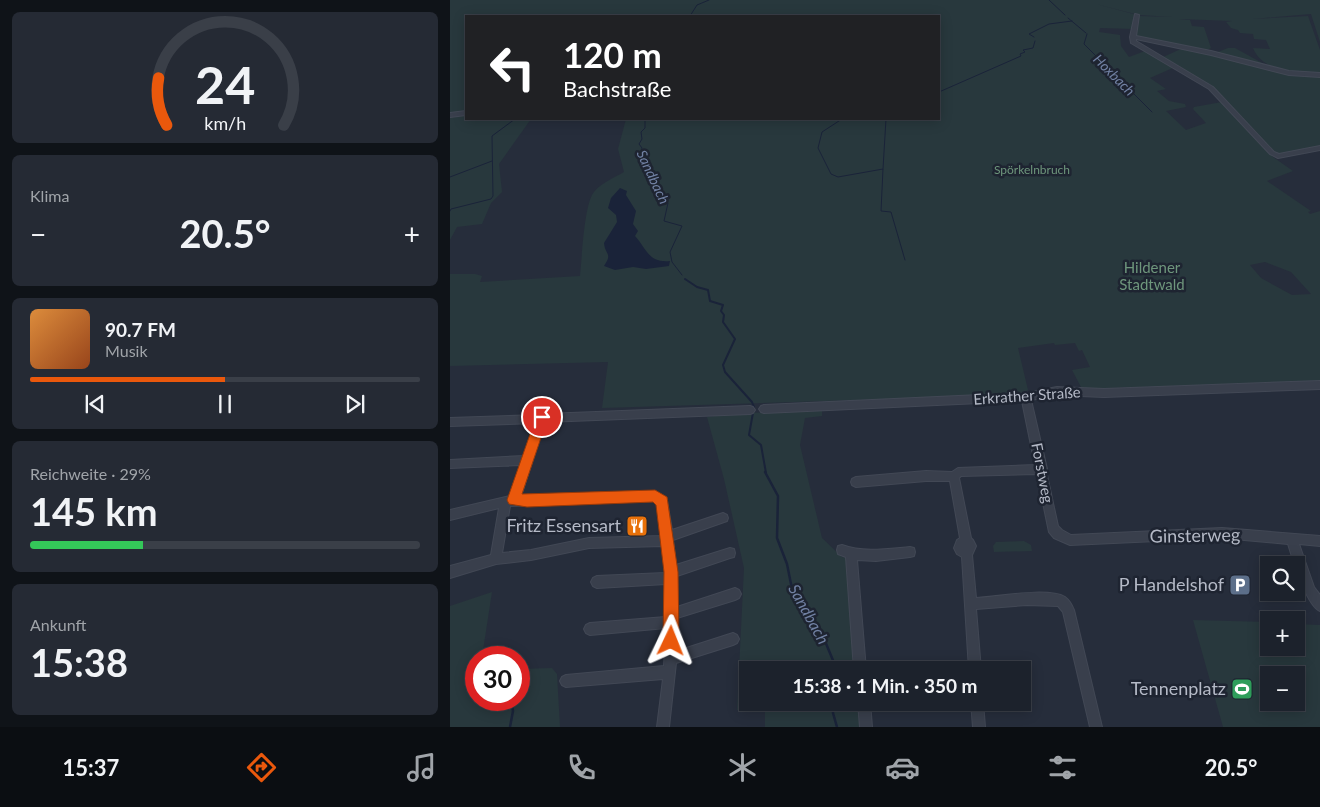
<!DOCTYPE html>
<html lang="de">
<meta charset="utf-8">
<style>
body{margin:0;font-family:Lato,sans-serif;background:#252a34;color:#f1f3f6;height:100vh;display:flex;flex-direction:column;font-size:19px;white-space:nowrap}
*{box-sizing:border-box;margin:0}
p{font-size:16px;color:#a0a4a9}
.icon{flex:none;width:28px;height:28px;fill:none;stroke:currentColor;stroke-width:2;stroke-linecap:round;stroke-linejoin:round}
.map{position:relative;flex:1;overflow:hidden}
.details{display:flex;flex-direction:column;gap:12px;padding:12px;background:#0f1318;width:450px}
.details>*{flex:none}
.guide{position:absolute;left:15px;top:15px;width:475px;height:105px;border-radius:0px;box-shadow:0 2px 12px #0003,0 0 0 1px #3a3f48;background:#202124;color:#fff;overflow:hidden}
.buttons{position:absolute;left:810px;top:556px;display:grid;gap:10px}
.buttons a{display:grid;place-items:center;width:45px;height:45px;border-radius:0px;background:#1c222c;box-shadow:0 2px 12px #0003,0 0 0 1px #3a3f48;font-size:25px}
.speed{position:absolute;left:15px;top:646px;display:flex;gap:10px;font-size:25px;font-weight:700;text-align:center}
.speed>*{display:grid;place-content:center;width:65px;height:65px;border-radius:50%;background:#1c222c;box-shadow:0 2px 12px #0003,0 0 0 1px #3a3f48;line-height:1}
.speed .limit{border:8px solid #d22;background:#fff;color:#111}
.pin{position:absolute;display:grid;place-items:center;width:42px;height:42px;color:#fff;margin:-21px;border:2px solid #fff;border-radius:50%;box-shadow:0 1px 5px #0007}
.me{position:absolute;width:55px;margin:-28px;rotate:2deg;stroke-linejoin:round;filter:drop-shadow(0 0 4px #0008)}
.turn{display:flex;align-items:center;gap:18px;height:105px;padding:0 15px;font-size:22px}
.turn .icon{width:65px;height:65px;stroke-width:2.5}
.turn b{display:block;font-size:35px;line-height:42px}
.big{font-size:38px;font-weight:700;line-height:1.1}
.details .widget{flex:1;display:flex;flex-direction:column;justify-content:center;gap:8px;min-width:0;padding:0 18px;border-radius:8px;background:#252a34}
.details .dial{align-items:center;gap:0}
.dial svg{height:130px;overflow:visible;fill:none;stroke:#3a3f48;stroke-width:7;stroke-linecap:round;text-anchor:middle}
.dial text{fill:#f1f3f6;stroke:none}
.song{display:flex;align-items:center;gap:15px}
.cover{width:60px;height:60px;border-radius:8px;background:linear-gradient(135deg,hsl(30 70% 55%),hsl(20 70% 35%))}
.played{height:5px;border-radius:2px;background:linear-gradient(90deg,#ea580c 50%,#3a3f48 50%)}
.keys{display:flex;justify-content:space-around;direction:ltr}
.heat{display:flex;justify-content:space-between;align-items:center;font-size:28px;direction:ltr}
.charge{height:8px;border-radius:4px;background:linear-gradient(90deg,#34c759 29%,#3a3f48 0)}
.trip{position:absolute;left:289px;top:661px;width:292px;height:50px;border-radius:0px;background:#1c222c;box-shadow:0 2px 12px #0003,0 0 0 1px #3a3f48;font-weight:700;line-height:50px;text-align:center}
.tabs{display:flex;height:80px;justify-content:space-around;align-items:center;background:#0b0e12;color:#a0a4a9}
.tabs .icon{width:35px;height:35px}
.tabs .active{color:#ea580c}
.tabs b{font-size:22px;color:#f1f3f6}
main{display:flex;flex:1;min-height:0}
.map>svg:first-child{display:block}
.green{fill:#28383d;fill-rule:evenodd}
.water{fill:#1a2339}
.lines{fill:none;stroke-linecap:round;stroke-linejoin:round}
.stream-far2{stroke:#1a2339;stroke-width:1}
.stream-far1{stroke:#1a2339;stroke-width:2}
.stream{stroke:#1a2339;stroke-width:2.5}
.minor-casing{stroke:#424855;stroke-width:2}
.minor{fill:#393f4c;fill-rule:evenodd}
.route{fill:#ea580c;stroke:#983908}
.labels{text-anchor:middle;stroke-width:5;stroke-linejoin:round;paint-order:stroke}
.far-park-label{font-size:12px;fill:#6e967c;stroke:#1e2431}
.far-water-label{font-size:14px;font-style:italic;fill:#7181a3;stroke:#1e2431}
.park-label{font-size:15px;fill:#6e967c;stroke:#1e2431}
.street-label{font-size:15px;fill:#b5bac7;stroke:#1e2431}
.water-label{font-size:16px;font-style:italic;fill:#7181a3;stroke:#1e2431}
.near-poi-label{font-size:18px;fill:#b5bac7;stroke:#1e2431;text-anchor:end}
.near-street-label{font-size:18px;fill:#b5bac7;stroke:#1e2431}
</style>
<main>
<section class="details">
<div class="widget dial"><svg viewBox="0 0 100 80">
<path d="M14 69A42 42 0 1 1 86 69"/>
<path d="M14 69A42 42 0 0 1 9 40" stroke="#ea580c"/>
<text x="50" y="56" font-size="32" font-weight="700">24</text>
<text x="50" y="72" font-size="11">km/h</text>
</svg></div>
<div class="widget"><p>Klima</p>
<div class="heat"><a>−</a><b class="big">20.5°</b><a>+</a></div>
</div>
<div class="widget">
<div class="song"><i class="cover"></i><div><b>90.7 FM</b><p>Musik</p></div></div>
<div class="played"></div>
<div class="keys"><svg class="icon" aria-label="previous" viewBox="0 0 24 24"><path d="M18 5L8 12l10 7zM5 5v14"/></svg><svg class="icon" aria-label="pause" viewBox="0 0 24 24"><path d="M8 5v14M16 5v14"/></svg><svg class="icon" aria-label="next" viewBox="0 0 24 24"><path d="M6 5l10 7-10 7zM19 5v14"/></svg></div>
</div>
<div class="widget"><p>Reichweite · 29%</p><b class="big">145 km</b><div class="charge"></div></div>
<div class="widget"><p>Ankunft</p><b class="big">15:38</b></div>
</section>
<div class="map">
<svg width="870" height="727" viewBox="0 0 870 727">
<rect width="100%" height="100%" fill="#262d3b"/>
<!-- green -->
<path class="green" d="M0,0H870V42L861,14L802,19L858,16L870,50V75C847,72 813,73 803,48L820,49L816,40L804,39L803,34L790,33L788,30L781,28L776,22L782,21L729,19L740,20L742,26L754,27L761,48L755,51L686,37L689,16L723,17L689,15L646,4L687,15L684,29L650,28L649,32L670,35L671,46L679,57L695,51L725,67L700,78L716,89L707,91L719,101L735,104L736,107L716,111L736,130L756,123L743,109L744,107L772,102L823,157L843,171L817,181L861,211L858,212L860,214L870,211V381L632,389L622,370L640,367L632,350L629,351L625,343L605,345L604,343L568,348L578,390L570,395L152,408L158,362L0,366V274H25L32,276L30,282L130,276C132,256 134,211 142,195C148,184 164,178 174,172L168,149L176,119H489V16H16V111L0,113ZM815,262L841,272L861,294L842,295L811,278L800,265Z
M733,48L763,54L778,48H785L814,64L810,66L870,76V147L829,154L824,153L765,90L711,58Z
M16,115V119H81L49,164L52,192L41,203L32,224L7,227L0,240V117Z
M372,411V416L355,418L350,445L372,538L392,557L404,559L416,670H298V702L419,703L421,727H315V711L287,710L294,568L274,479L257,417L288,413Z
M574,541L581,545L582,551L544,552L543,546L546,542Z
M42,592L32,657L26,658V700H69V669L102,668L107,674L110,727H0V606Z
M743,620L819,622V648H846V624L870,625V727H773ZM819,675H846V702H819Z"/>
<!-- water -->
<path class="water" d="M170,188L177,191L176,195L186,211L183,224L188,231L185,236C197,249 198,263 220,261L219,266L196,269L183,267L165,270L154,266C163,253 155,255 154,243L167,222L166,215L158,208L161,198Z"/>
<g class="lines">
<!-- stream-far2 -->
<path class="stream-far2" d="M599,0L615,15
M240,16L247,5L259,0
M618,18L636,33
M637,34L634,44L702,112
M584,37L579,34L599,24L622,21
M489,92L571,56L570,54L575,52L573,50L583,48L585,41
M195,119V128L191,132L192,139L189,144L192,148L191,152L199,163L208,192L218,203L214,221L232,226L220,252L222,262L232,275
M392,119L372,132L368,148L381,174L388,177L433,169L431,211L441,212L455,260
M433,169L436,119
M0,177L42,161
M0,211L1,209L41,199L43,196L42,136L65,119"/>
<!-- stream-far1 -->
<path class="stream-far1" d="M235,279L247,287L258,290L260,301L273,305L271,311L274,315L273,322L285,339L273,365L275,372L302,402L304,407L299,435L311,445L316,473"/>
<!-- stream -->
<path class="stream" d="M315,472L328,496L327,538L337,564L341,584L351,603L370,629L387,670
M69,686L79,675
M383,702V713L387,727
M60,727L63,711L61,700"/>
<!-- minor casing -->
<g class="minor-casing">
<path id="minor" d="M685,14L689,15L686,36L761,51L839,71L870,73V77L839,75L761,55L686,39V41L763,87L824,152L829,154L870,146V150L828,158L820,154L759,89L681,43L680,37Z
M16,111V115L0,117V113Z
M870,381V389L654,397L607,395L581,400L597,469L596,471L608,526L612,530L621,535L772,528L870,536V546L849,544L864,587L870,595V611C856,605 843,559 838,544L772,538L620,545L604,538L599,532L587,474L511,476L509,478L521,538L523,540L526,546L522,555L526,598C546,597 598,587 615,597C619,600 622,605 624,610L652,727H640L613,612L608,606L577,605L526,609L531,670H519L512,557L507,554L504,548L507,540L510,538L500,481H476L406,487L402,485L401,482L402,479L406,477L476,471L502,472L508,468L585,465L572,401L314,413L311,412L309,409L311,406L314,405L576,393L607,387L654,389Z
M300,406L303,407L305,410L303,413L300,414L95,422L71,496L205,491L216,498L217,501L222,530L273,513L277,515L278,518L277,521L223,540L226,565L280,548L284,549L285,553L284,557L280,558L227,576V607L285,588L289,590L291,594L289,598L285,600L227,618V651L283,633L287,635L289,639L287,643L283,645L226,663L219,727H207L213,679L116,687L112,685L110,681L112,677L116,675L214,666L216,628L140,635L136,633L134,629L136,625L140,623L216,617V584L147,588L143,586L141,582L143,578L147,576L215,573L213,546L139,548L81,560L46,564L0,578V566L41,555L49,508L0,520V510L60,496L71,465L0,468V460L74,456L85,423L0,426V418L89,415L92,413L95,414ZM203,501L207,504L212,536L139,538L81,550L52,553L60,506Z
M392,545C414,553 437,549 460,547L464,548L465,552L464,556L460,557L426,561L407,560L416,670H404L396,557L388,554L387,550L388,546Z
M408,702H420L422,727H410Z
M521,702H533L535,727H523Z"/>
</g>
<!-- minor -->
<use href="#minor" class="minor"/>
</g>
<!-- route -->
<path class="route" d="M92,412L96,414L98,417L72,494L205,490L217,497L228,572L229,641L226,646L221,648L215,646L213,641L214,572L206,505L203,502L77,507L59,504L57,500L86,417L87,414Z"/>
<!-- icons -->
<defs>
<g id="restaurant-square" transform="scale(1.125)"><rect x="-9" y="-9" width="18" height="18" rx="4" fill="#e8710a" stroke="#1e2431"/><path d="M-5-6h1v4h1v-4h1v4h1v-4h1v5L-1.5 .5V6h-2V.5L-5-1ZM5-6V6H3V1.5H1.5Q1.5-4 5-6Z" fill="#fff"/></g>
<g id="parking-square" transform="scale(1.125)"><rect x="-9" y="-9" width="18" height="18" rx="4" fill="#5c6f8a" stroke="#1e2431"/><path d="M-3.5-5.5H1a3.5 3.5 0 0 1 0 7H-1V5.5H-3.5ZM-1-3.4V-.6H.8a1.4 1.4 0 0 0 0-2.8Z" fill="#fff"/></g>
<g id="stadium-square" transform="scale(1.125)"><rect x="-9" y="-9" width="18" height="18" rx="4" fill="#2e9e5b" stroke="#1e2431"/><path d="M0-5a6.5 5 0 1 0 0 10a6.5 5 0 1 0 0-10ZM-3.5-1.8h7v3.6h-7Z" fill="#fff"/></g>
</defs>
<g fill-rule="evenodd">
<use href="#restaurant-square" x="187" y="526"/>
<use href="#parking-square" x="790" y="585"/>
<use href="#stadium-square" x="792" y="689"/>
</g>
<g class="labels">
<!-- far-park labels -->
<g class="far-park-label">
<text x="582" y="174">Spörkelnbruch</text>
</g>
<!-- far-water labels -->
<g class="far-water-label">
<text transform="translate(664 75) rotate(45)" y="5">Hoxbach</text>
<text transform="translate(203 177) rotate(65)" y="5">Sandbach</text>
</g>
<!-- park labels -->
<g class="park-label">
<text x="702" y="273">Hildener<tspan x="702" dy="17">Stadtwald</tspan></text>
</g>
<!-- street labels -->
<g class="street-label">
<text transform="translate(577 396) rotate(-4)" y="5">Erkrather Straße</text>
<text transform="translate(592 473) rotate(79)" y="5">Forstweg</text>
</g>
<!-- water labels -->
<g class="water-label">
<text transform="translate(359 614) rotate(61)" y="6">Sandbach</text>
</g>
<!-- near-poi labels -->
<g class="near-poi-label">
<text x="171" y="532">Fritz Essensart</text>
<text x="774" y="591">P Handelshof</text>
<text x="776" y="695">Tennenplatz</text>
</g>
<!-- near-street labels -->
<g class="near-street-label">
<text transform="translate(745 536) rotate(-1)" y="6">Ginsterweg</text>
</g>
</g>
</svg>
<div class="buttons">
<a><svg class="icon" aria-label="search" viewBox="0 0 24 24"><circle cx="10" cy="10" r="6"/><path d="M15 15l6 6"/></svg></a>
<a>+</a>
<a>−</a>
</div>
<div class="speed"><div class="limit">30</div></div>
<div class="pin" style="left:92px;top:417px;background:#d93025"><svg class="icon" aria-label="arrive" viewBox="0 0 24 24"><path d="M6 21V4h12l-3 4 3 4H6"/></svg></div>
<svg class="me" style="left:221px;top:641px" viewBox="-20 -20 40 40"><path d="M0-17L14 15 0 8-14 15z" fill="#ea580c" stroke="#fff" stroke-width="4"/></svg>
<div class="trip">15:38 · 1 Min. · 350 m</div>
<div class="guide">
<div class="turn"><svg class="icon" aria-label="left" viewBox="0 0 24 24"><path d="M17 20v-9H6M10 6l-5 5 5 5"/></svg><div><b>120 m</b>Bachstraße</div></div>
</div>
</div>
</main>
<nav class="tabs">
<b>15:37</b>
<svg class="icon active" aria-label="directions" viewBox="0 0 24 24"><path d="M12 3l9 9-9 9-9-9zM9 14v-3h6M13 9l2 2-2 2"/></svg>
<svg class="icon" aria-label="music" viewBox="0 0 24 24"><path d="M9 18V5l10-2v13"/><circle cx="6" cy="18" r="3"/><circle cx="16" cy="16" r="3"/></svg>
<svg class="icon" aria-label="phone" viewBox="0 0 24 24"><path d="M5 4h4l2 5-3 2q2 4 5 5l2-3 5 2v4C11 20 4 13 5 4z"/></svg>
<svg class="icon" aria-label="climate" viewBox="0 0 24 24"><path d="M12 3v18M4 7l16 10M4 17L20 7"/></svg>
<svg class="icon" aria-label="car" viewBox="0 0 24 24"><path d="M5 17H2v-5l4-1 3-4h7l3 4 3 1v5h-3M9 17h6M6 11h13"/><circle cx="7" cy="17" r="2"/><circle cx="17" cy="17" r="2"/></svg>
<svg class="icon" aria-label="filters" viewBox="0 0 24 24"><path d="M4 7h16M4 17h16"/><circle cx="9" cy="7" r="2"/><circle cx="15" cy="17" r="2"/></svg>
<b>20.5°</b>
</nav>
